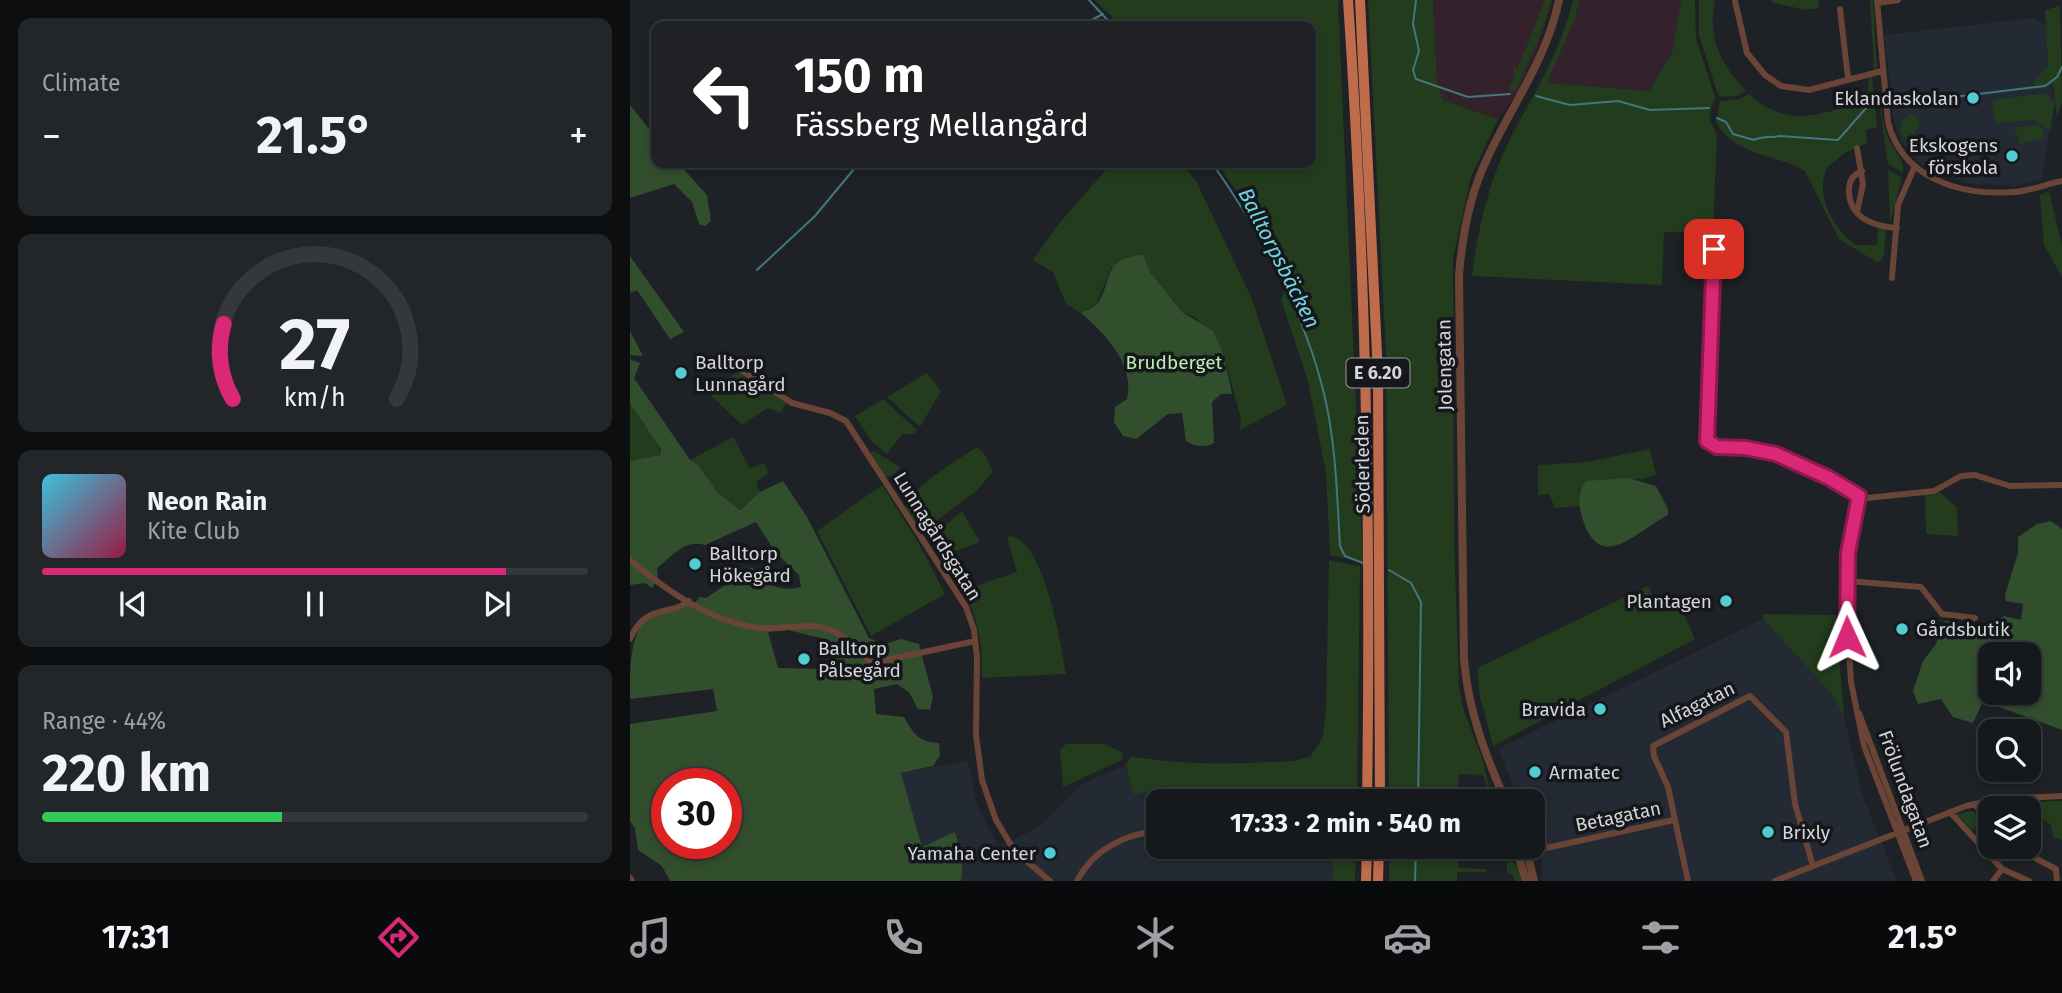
<!DOCTYPE html>
<meta charset="utf-8">
<style>
body{margin:0;font-family:"Fira Sans",sans-serif;background:#232629;color:#f1f3f6;height:100vh;display:flex;flex-direction:column;font-size:26px;white-space:nowrap}
*{box-sizing:border-box;margin:0}
p{font-size:23px;color:#9ea0a3}
.icon{flex:none;width:38px;height:38px;fill:none;stroke:currentColor;stroke-width:2;stroke-linecap:round;stroke-linejoin:round}
.map{position:relative;flex:1;overflow:hidden}
.sheet{display:flex;flex-direction:column;gap:18px;padding:18px;background:#0c0e0f;width:630px}
.sheet>*{flex:none}
.guide{position:absolute;left:21px;top:21px;width:665px;height:147px;border-radius:14px;box-shadow:0 4px 10px #0003,0 0 0 2px #35383b;background:#202124;color:#fff;overflow:hidden}
.buttons{position:absolute;left:1348px;top:642px;display:grid;gap:14px}
.buttons a{display:grid;place-items:center;width:63px;height:63px;border-radius:14px;background:#16191c;box-shadow:0 4px 10px #0003,0 0 0 2px #35383b;font-size:35px}
.speed{position:absolute;left:21px;top:768px;display:flex;gap:14px;font-size:35px;font-weight:700;text-align:center}
.speed>*{display:grid;place-content:center;width:91px;height:91px;border-radius:50%;background:#16191c;box-shadow:0 4px 10px #0003,0 0 0 2px #35383b;line-height:1}
.speed .limit{border:10px solid #d22;background:#fff;color:#111}
.pin{position:absolute;display:grid;place-items:center;width:60px;height:60px;color:#fff;margin:-30px;border-radius:14px;box-shadow:0 4px 10px #0006}
.me{position:absolute;width:77px;margin:-38px;rotate:359deg;stroke-linejoin:round;filter:drop-shadow(0 0 5px #0008)}
.turn{display:flex;align-items:center;gap:24px;height:147px;padding:0 28px;font-size:32px}
.turn .icon{width:91px;height:91px;stroke-width:2.5}
.turn b{display:block;font-size:49px;line-height:60px}
.big{font-size:52px;font-weight:700;line-height:1.1}
.sheet .card{flex:1;display:flex;flex-direction:column;justify-content:center;gap:10px;min-width:0;padding:0 24px;border-radius:14px;background:#232629}
.sheet .dial{align-items:center;gap:0}
.dial svg{height:182px;overflow:visible;fill:none;stroke:#35383b;stroke-width:7;stroke-linecap:round;text-anchor:middle}
.dial text{fill:#f1f3f6;stroke:none}
.song{display:flex;align-items:center;gap:21px}
.cover{width:84px;height:84px;border-radius:10px;background:linear-gradient(135deg,hsl(190 70% 55%),hsl(340 70% 35%))}
.played{height:7px;border-radius:4px;background:linear-gradient(90deg,#db2777 85%,#35383b 85%)}
.keys{display:flex;justify-content:space-around;direction:ltr}
.heat{display:flex;justify-content:space-between;align-items:center;font-size:38px;direction:ltr}
.charge{height:10px;border-radius:5px;background:linear-gradient(90deg,#34c759 44%,#35383b 0)}
.trip{position:absolute;left:516px;top:789px;width:399px;height:70px;border-radius:14px;background:#16191c;box-shadow:0 4px 10px #0003,0 0 0 2px #35383b;font-weight:700;line-height:70px;text-align:center}
.tabs{display:flex;height:112px;justify-content:space-around;align-items:center;background:#090a0b;color:#9ea0a3}
.tabs .icon{width:49px;height:49px}
.tabs .current{color:#db2777}
.tabs b{font-size:32px;color:#f1f3f6}
main{display:flex;flex:1;min-height:0}
.map>svg:first-child{display:block}
.commercial{fill:#33222b}
.built{fill:#242a33}
.green{fill:#223c1d}
.forest{fill:#324f2d;fill-rule:evenodd}
.lines{fill:none;stroke-linecap:round;stroke-linejoin:round}
.stream{stroke:#44767e;stroke-width:2}
.minor{stroke:#694437;stroke-width:6}
.tertiary{stroke:#694437;stroke-width:8}
.trunk{stroke:#bf6c4c;stroke-width:10}
.route-casing{stroke:#8e194d;stroke-width:18}
.route{stroke:#db2777;stroke-width:12}
.poi-dot{fill:#51ccd2;stroke:#15171b;stroke-width:2.5}
.labels{text-anchor:middle;stroke-width:7;stroke-linejoin:round;paint-order:stroke}
.shield{fill:#15171b;stroke:#9a9c9f;stroke-width:2}
.shield-label{font-size:18px;font-weight:bold;fill:#d3d5d8}
.poi-label{font-size:19px;fill:#d3d5d8;stroke:#15171b;text-anchor:start}
.park-label{font-size:19px;fill:#bceeb2;stroke:#15171b}
.street-label{font-size:19px;fill:#d3d5d8;stroke:#15171b}
.water-label{font-size:21px;font-style:italic;fill:#73d5e4;stroke:#15171b}
</style>
<main>
<section class="sheet">
<div class="card"><p>Climate</p>
<div class="heat"><a>−</a><b class="big">21.5°</b><a>+</a></div>
</div>
<div class="card dial"><svg viewBox="0 0 100 80">
<path d="M14 69A42 42 0 1 1 86 69"/>
<path d="M14 69A42 42 0 0 1 10 36" stroke="#db2777"/>
<text x="50" y="56" font-size="32" font-weight="700">27</text>
<text x="50" y="72" font-size="11">km/h</text>
</svg></div>
<div class="card">
<div class="song"><i class="cover"></i><div><b>Neon Rain</b><p>Kite Club</p></div></div>
<div class="played"></div>
<div class="keys"><svg class="icon" aria-label="previous" viewBox="0 0 24 24"><path d="M18 5L8 12l10 7zM5 5v14"/></svg><svg class="icon" aria-label="pause" viewBox="0 0 24 24"><path d="M8 5v14M16 5v14"/></svg><svg class="icon" aria-label="next" viewBox="0 0 24 24"><path d="M6 5l10 7-10 7zM19 5v14"/></svg></div>
</div>
<div class="card"><p>Range · 44%</p><b class="big">220 km</b><div class="charge"></div></div>
</section>
<div class="map">
<svg width="1432" height="881" viewBox="0 0 1432 881">
<rect width="100%" height="100%" fill="#1e2125"/>
<!-- commercial -->
<path class="commercial" d="M803,0H923L905,56L885,97L868,119L813,100L807,82Z
M949,0H1051L1042,53L1020,91L916,83L946,16Z"/>
<!-- built -->
<path class="built" d="M1403,18L1416,24L1418,76L1425,102L1411,180L1385,186L1339,184L1290,164L1272,143L1264,122L1254,35Z
M1133,619L1200,692L1214,716L1232,794L1267,881H912V861L903,833V802L890,801L868,749Z
M338,761L347,804L369,848L411,825L450,785L496,765L504,795L539,786L543,801L528,802V847H703V881H331L333,862L325,833L292,847L271,773Z"/>
<!-- green -->
<path class="green" d="M465,0H708L733,563L700,555L696,473L678,381L651,300L658,284L612,199L587,163H681V26H491Z
M738,0H803L807,82L813,100L868,119L841,177L823,258L824,539L829,686L833,708L852,758L863,801L853,775L829,774L827,801H759L756,354Z
M915,0H922L908,41L884,93L878,88L884,80V67L888,68Z
M943,0H949L946,16L917,83L1019,91L1042,53L1051,0H1065L1066,39L1085,97L1079,118L1087,135L1083,233L1034,232L1032,285L842,276C848,228 859,180 881,137C905,91 931,51 943,0Z
M1069,0H1085C1077,37 1091,65 1116,91L1107,96L1090,97L1087,92L1069,35Z
M1140,0H1188L1189,8L1176,10L1143,3Z
M1240,0H1243L1247,67L1244,70Z
M1430,6L1432,102L1427,117L1423,85L1406,89L1404,83L1418,65L1415,10Z
M1239,77H1242L1247,127L1236,130L1237,143L1216,152L1197,168C1184,196 1204,229 1226,245H1247L1248,228L1256,230L1254,256L1248,263L1209,239L1175,171C1147,154 1103,156 1086,122L1090,101L1110,99L1119,94C1160,131 1192,113 1238,100Z
M1248,93L1251,94C1251,109 1252,122 1258,137C1262,150 1276,160 1273,173L1258,164Z
M1417,93L1420,101L1425,102L1420,130L1403,120L1365,123L1363,100Z
M1285,114L1290,124L1284,133L1276,138L1270,133L1272,122L1279,115Z
M1408,125L1414,130L1413,138L1388,144L1389,135H1384L1387,127Z
M482,163H551L566,181L622,299L657,405L610,430L611,419L594,356L565,317L552,312L520,272L481,268L466,305L451,313L436,304L423,272L403,260L427,226Z
M1258,169L1272,178L1260,224Z
M1419,191L1432,246V277L1414,245L1410,195Z
M110,371L157,403L150,413L138,408L112,425L75,390Z
M297,373L311,391L290,427L257,397Z
M253,399L287,430L284,434H272L257,454L243,443L225,416Z
M0,403L29,443L30,455L0,461Z
M103,437L120,468L134,463L139,473L126,482L130,492L109,510L88,493L68,465L60,460Z
M347,447L355,455L363,472L346,491L298,527L290,529L275,510C279,487 327,461 347,447Z
M1020,449L1026,475L1012,479L974,480L949,491V506L925,508L919,494L908,495V465L957,462Z
M244,451L270,467L265,474L254,478L240,453Z
M252,485L288,542L315,594L241,636L187,531Z
M1310,492L1327,508L1328,536L1296,534L1295,495Z
M332,511L350,542L313,556L305,543V534Z
M377,536C414,534 431,646 436,674L352,678C353,645 348,620 334,590L387,572Z
M699,560L730,566L727,801H543L538,786L504,795L496,765L500,756C555,766 609,764 664,761L680,757L693,737L696,706Z
M1018,586L1030,612L1049,603L1065,639L863,746L850,697L847,668Z
M1133,614L1206,615L1214,716L1200,692L1133,619Z
M436,744H475L493,753L492,760L433,787L430,750Z
M1432,801V840L1423,837L1421,825L1406,814L1398,816V808H1383L1377,802Z
M1342,811L1352,820L1342,830L1326,814Z
M703,847H726L725,881H703Z
M759,847H827L829,868L856,869V872H827V881H759Z
M881,861L890,868L894,881H885L883,875L877,872V863Z"/>
<!-- forest -->
<path class="forest" d="M0,105L26,138V163H48L77,195L81,221L75,226L69,224L62,202L44,184L0,198Z
M513,255L520,272L552,312L583,331L594,356L602,394H591L582,402L584,443C574,448 566,447 556,441L552,413L538,414L506,439L493,436L484,422L485,407L497,399C505,364 475,334 451,313C455,311 463,308 466,305C484,285 469,258 513,255Z
M0,256L54,332L40,339L7,290L0,293Z
M0,331L13,356L0,355L1,360L10,363L4,378L60,460L68,465L88,493L110,510L130,492L153,481L177,517L239,638L254,644L271,639L289,644L303,697L300,710L288,709L279,692L267,684L244,689L246,714L274,717C284,734 288,742 309,743L310,755L303,766L271,773L292,847L325,832L333,862L331,881H40L32,866L8,850L5,828L0,821V724L87,711L83,689L0,699C0,651 0,599 63,606L69,597L76,598L122,567C137,584 147,593 171,587L169,575L146,553L126,522L75,545C54,539 43,556 27,568L28,579L22,588L15,583L0,585V461L30,455L31,449L0,403ZM158,630L195,639L203,661L196,669L148,668L138,632ZM37,784H96V844H37Z
M998,478L1026,486L1038,509V515C1006,531 970,576 952,517C948,503 947,493 956,481Z
M1421,521L1432,529V730L1353,701L1343,723L1323,717L1311,699L1288,704L1283,691L1293,661L1306,644L1314,621C1332,622 1360,629 1374,616L1391,620L1393,604L1376,601L1375,595L1388,553V537L1407,524ZM1398,654V693H1360V654Z"/>
<g class="lines">
<!-- stream -->
<path class="stream" d="M459,0L483,26
M786,0L783,24L789,51L783,70L786,79L838,97L880,94
M454,24L473,14
M906,96L940,105L988,101L1020,110L1079,108
M1307,99L1415,86L1427,77L1432,67
M1272,105L1297,101
M1087,118L1096,122L1103,134L1124,140C1132,136 1141,138 1150,136L1208,140L1237,107
M582,163C630,231 676,315 695,398C706,446 707,496 710,546L715,556L733,563
M127,270L185,216L229,163
M759,570L781,583L791,602L788,802
M785,881L786,847"/>
<!-- minor -->
<path class="minor" d="M1247,0L1258,122C1272,179 1331,196 1384,192C1401,191 1416,184 1432,181
M1105,1L1117,53L1135,75L1151,86L1179,90L1252,71
M1247,3L1268,0
M1210,9L1218,78
M1232,171C1213,178 1217,203 1229,215C1239,224 1254,227 1267,228
M1227,212L1233,184L1227,148
M1084,249L1075,431L1081,445L1146,454L1199,478L1222,494L1237,498L1304,491L1331,476L1345,475L1380,486L1432,485
M1262,278L1268,205L1284,168
M88,355L162,403L200,413L216,421L336,607L344,630L347,657L346,735L352,780L366,820L384,850L420,881
M1229,496L1218,553L1217,622L1221,682L1234,746L1286,881
M0,560C36,590 83,624 132,628C155,630 178,621 201,630C218,637 228,653 243,663L345,641
M1217,581L1291,587L1312,614L1345,618
M0,639C17,602 37,618 59,601
M1229,713L1292,881
M1344,804L1360,821
M1320,812L1372,869L1399,881
M1384,847L1426,869L1427,881
M898,852L1044,820
M0,878L2,881
M447,881C463,850 494,834 528,831
M1058,881L1038,787L1024,756L1023,746L1120,696L1156,732L1165,804L1183,866
M1145,881L1336,806L1369,799L1432,796
M1363,881L1372,869"/>
<!-- tertiary -->
<path class="tertiary" d="M876,802C855,754 838,710 834,659L829,276C832,237 839,197 856,161C880,108 917,59 929,0
M886,847L896,881
M896,847L904,881"/>
<!-- trunk -->
<path class="trunk" d="M718,0C736,267 741,534 737,802
M730,0L748,375L750,802
M736,881L737,847
M748,881L749,847"/>
</g>
<g class="lines">
<!-- route casing -->
<g class="route-casing">
<path id="route" d="M1084,249L1077,441L1087,447L1116,448L1146,454L1199,478L1229,496L1218,553L1217,637"/>
</g>
<!-- route -->
<use href="#route" class="route"/>
</g>
<!-- markers -->
<g class="poi-dot">
<circle cx="1343" cy="98" r="7"/>
<circle cx="1382" cy="156" r="7"/>
<circle cx="51" cy="373" r="7"/>
<circle cx="65" cy="564" r="7"/>
<circle cx="1096" cy="601" r="7"/>
<circle cx="1272" cy="629" r="7"/>
<circle cx="174" cy="659" r="7"/>
<circle cx="970" cy="709" r="7"/>
<circle cx="905" cy="772" r="7"/>
<circle cx="1138" cy="832" r="7"/>
<circle cx="420" cy="853" r="7"/>
</g>
<g class="labels">
<!-- shield labels -->
<rect class="shield" x="716.5" y="358.5" width="63" height="29" rx="5"/>
<g class="shield-label">
<text x="748" y="379">E 6.20</text>
</g>
<!-- poi labels -->
<g class="poi-label">
<text x="1329" y="105" text-anchor="end">Eklandaskolan</text>
<text x="1368" y="152" text-anchor="end">Ekskogens<tspan x="1368" dy="22">förskola</tspan></text>
<text x="65" y="369">Balltorp<tspan x="65" dy="22">Lunnagård</tspan></text>
<text x="79" y="560">Balltorp<tspan x="79" dy="22">Hökegård</tspan></text>
<text x="1082" y="608" text-anchor="end">Plantagen</text>
<text x="1286" y="636">Gårdsbutik</text>
<text x="188" y="655">Balltorp<tspan x="188" dy="22">Pålsegård</tspan></text>
<text x="956" y="716" text-anchor="end">Bravida</text>
<text x="919" y="779">Armatec</text>
<text x="1152" y="839">Brixly</text>
<text x="406" y="860" text-anchor="end">Yamaha Center</text>
</g>
<!-- park labels -->
<g class="park-label">
<text x="544" y="369">Brudberget</text>
</g>
<!-- street labels -->
<g class="street-label">
<text transform="translate(814 365) rotate(-91)" y="7">Jolengatan</text>
<text transform="translate(732 464) rotate(-91)" y="7">Söderleden</text>
<text transform="translate(308 536) rotate(58)" y="7">Lunnagårdsgatan</text>
<text transform="translate(1067 704) rotate(-26)" y="7">Alfagatan</text>
<text transform="translate(1276 789) rotate(70)" y="7">Frölundagatan</text>
<text transform="translate(988 816) rotate(-12)" y="7">Betagatan</text>
</g>
<!-- water labels -->
<g class="water-label">
<text transform="translate(649 258) rotate(63)" y="7">Balltorpsbäcken</text>
</g>
</g>
</svg>
<div class="buttons">
<a><svg class="icon" aria-label="sound" viewBox="0 0 24 24"><path d="M4 9h4l5-4v14l-5-4H4zM17 9q2 3 0 6"/></svg></a>
<a><svg class="icon" aria-label="search" viewBox="0 0 24 24"><circle cx="10" cy="10" r="6"/><path d="M15 15l6 6"/></svg></a>
<a><svg class="icon" aria-label="layers" viewBox="0 0 24 24"><path d="M12 4l9 5-9 5-9-5zM3 14l9 5 9-5"/></svg></a>
</div>
<div class="speed"><div class="limit">30</div></div>
<div class="pin" style="left:1084px;top:249px;background:#d93025"><svg class="icon" aria-label="arrive" viewBox="0 0 24 24"><path d="M6 21V4h12l-3 4 3 4H6"/></svg></div>
<svg class="me" style="left:1217px;top:637px" viewBox="-20 -20 40 40"><path d="M0-17L14 15 0 8-14 15z" fill="#db2777" stroke="#fff" stroke-width="4"/></svg>
<div class="trip">17:33 · 2 min · 540 m</div>
<div class="guide">
<div class="turn"><svg class="icon" aria-label="left" viewBox="0 0 24 24"><path d="M17 20v-9H6M10 6l-5 5 5 5"/></svg><div><b>150 m</b>Fässberg Mellangård</div></div>
</div>
</div>
</main>
<nav class="tabs">
<b>17:31</b>
<svg class="icon current" aria-label="directions" viewBox="0 0 24 24"><path d="M12 3l9 9-9 9-9-9zM9 14v-3h6M13 9l2 2-2 2"/></svg>
<svg class="icon" aria-label="music" viewBox="0 0 24 24"><path d="M9 18V5l10-2v13"/><circle cx="6" cy="18" r="3"/><circle cx="16" cy="16" r="3"/></svg>
<svg class="icon" aria-label="phone" viewBox="0 0 24 24"><path d="M5 4h4l2 5-3 2q2 4 5 5l2-3 5 2v4C11 20 4 13 5 4z"/></svg>
<svg class="icon" aria-label="climate" viewBox="0 0 24 24"><path d="M12 3v18M4 7l16 10M4 17L20 7"/></svg>
<svg class="icon" aria-label="car" viewBox="0 0 24 24"><path d="M5 17H2v-5l4-1 3-4h7l3 4 3 1v5h-3M9 17h6M6 11h13"/><circle cx="7" cy="17" r="2"/><circle cx="17" cy="17" r="2"/></svg>
<svg class="icon" aria-label="filters" viewBox="0 0 24 24"><path d="M4 7h16M4 17h16"/><circle cx="9" cy="7" r="2"/><circle cx="15" cy="17" r="2"/></svg>
<b>21.5°</b>
</nav>
